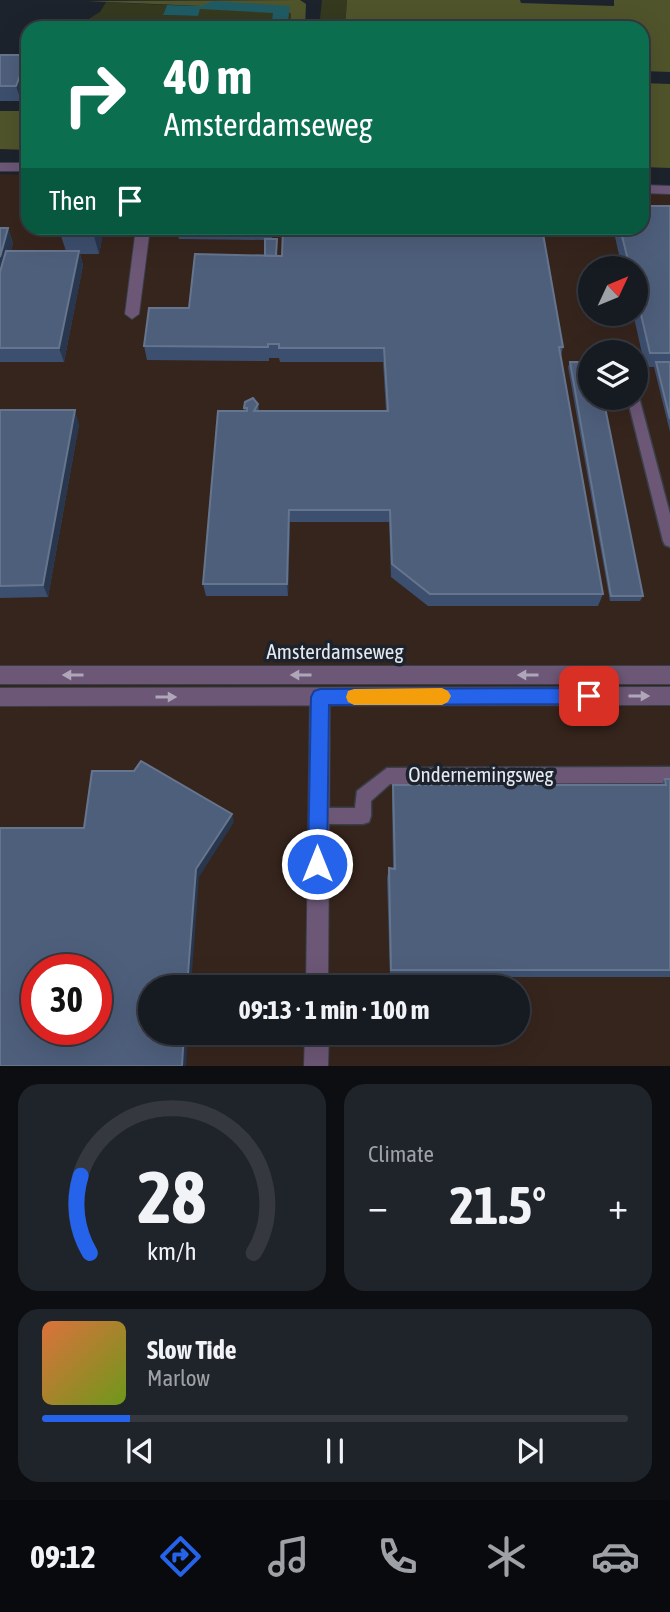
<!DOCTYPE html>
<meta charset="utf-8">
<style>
body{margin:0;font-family:"Asap Condensed",sans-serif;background:#1f232a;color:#f1f3f6;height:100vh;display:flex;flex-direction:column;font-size:26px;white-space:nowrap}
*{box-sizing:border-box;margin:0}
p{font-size:23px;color:#9ea1a5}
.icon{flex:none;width:38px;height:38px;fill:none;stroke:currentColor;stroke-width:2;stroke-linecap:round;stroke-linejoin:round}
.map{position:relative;height:1066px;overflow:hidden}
.drawer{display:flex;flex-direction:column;gap:18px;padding:18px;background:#0c0e12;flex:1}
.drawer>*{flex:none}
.guide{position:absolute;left:21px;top:21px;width:628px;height:214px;border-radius:21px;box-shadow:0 7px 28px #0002,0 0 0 2px #35383f;background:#0b6e4f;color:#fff;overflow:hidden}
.needle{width:46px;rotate:46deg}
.fabs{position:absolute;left:578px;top:256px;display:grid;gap:14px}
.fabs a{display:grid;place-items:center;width:70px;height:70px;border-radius:50%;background:#161a21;box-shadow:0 7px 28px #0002,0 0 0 2px #35383f;font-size:35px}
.speed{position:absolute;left:21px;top:954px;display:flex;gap:14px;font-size:35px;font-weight:700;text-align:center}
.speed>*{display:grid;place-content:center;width:91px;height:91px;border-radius:50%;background:#161a21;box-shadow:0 7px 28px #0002,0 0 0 2px #35383f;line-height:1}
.speed .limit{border:10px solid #d22;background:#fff;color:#111}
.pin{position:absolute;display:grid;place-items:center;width:60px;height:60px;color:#fff;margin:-30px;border-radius:14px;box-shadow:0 4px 10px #0006}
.me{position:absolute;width:77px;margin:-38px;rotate:0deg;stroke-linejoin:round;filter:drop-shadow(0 0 5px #0008)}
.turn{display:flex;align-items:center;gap:24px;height:147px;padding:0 28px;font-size:32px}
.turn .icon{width:91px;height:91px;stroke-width:2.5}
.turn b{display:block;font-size:49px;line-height:60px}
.then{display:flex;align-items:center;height:66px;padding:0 28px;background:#0003;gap:14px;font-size:26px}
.big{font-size:52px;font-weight:700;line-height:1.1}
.drawer .widget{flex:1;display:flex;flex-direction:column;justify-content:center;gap:10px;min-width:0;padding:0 24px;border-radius:21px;background:#1f232a}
.drawer .dial{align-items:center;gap:0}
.dial svg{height:182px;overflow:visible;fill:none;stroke:#35383f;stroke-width:7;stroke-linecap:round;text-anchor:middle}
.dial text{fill:#f1f3f6;stroke:none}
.song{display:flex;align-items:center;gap:21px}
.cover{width:84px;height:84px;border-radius:10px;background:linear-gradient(135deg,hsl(20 70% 55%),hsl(80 70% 35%))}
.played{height:7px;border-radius:4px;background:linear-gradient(90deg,#2563eb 15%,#35383f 15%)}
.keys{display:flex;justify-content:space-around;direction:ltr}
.heat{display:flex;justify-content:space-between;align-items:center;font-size:38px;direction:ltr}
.drawer .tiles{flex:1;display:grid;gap:18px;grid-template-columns:1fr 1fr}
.widget:last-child{grid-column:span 2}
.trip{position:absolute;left:138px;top:975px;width:392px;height:70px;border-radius:35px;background:#161a21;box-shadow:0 7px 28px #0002,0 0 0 2px #35383f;font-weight:700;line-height:70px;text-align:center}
.tabs{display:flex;height:112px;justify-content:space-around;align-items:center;background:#090a0d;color:#9ea1a5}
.tabs .icon{width:49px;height:49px}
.tabs .selected{color:#2563eb}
.tabs b{font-size:32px;color:#f1f3f6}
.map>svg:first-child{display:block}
.industrial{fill:#36251d;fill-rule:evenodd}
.green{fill:#35391e}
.forest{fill:#4f542b}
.water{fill:#205b64}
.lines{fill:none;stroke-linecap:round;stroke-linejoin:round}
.service-casing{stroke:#393f47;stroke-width:3}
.minor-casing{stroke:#393f47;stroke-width:2}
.tertiary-casing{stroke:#393f47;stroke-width:2}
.service{fill:#6c5776;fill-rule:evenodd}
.minor{fill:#6c5776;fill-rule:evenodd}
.tertiary{fill:#6c5776;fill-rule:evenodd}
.wall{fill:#3c4f6e}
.shaded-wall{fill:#28364e}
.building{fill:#4e5f7c;stroke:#66758e;stroke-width:2;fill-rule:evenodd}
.oneway{fill:#afa7b9}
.route{fill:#2563eb;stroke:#184099;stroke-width:2}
.slow{fill:#f59e0b}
.labels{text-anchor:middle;stroke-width:7;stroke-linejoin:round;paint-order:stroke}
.street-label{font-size:21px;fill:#e5e9f0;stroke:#1d232c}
</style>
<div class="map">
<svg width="670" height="1066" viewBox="0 0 670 1066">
<rect width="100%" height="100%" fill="#1d232c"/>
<!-- industrial -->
<path class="industrial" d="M0,174L28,175V228H642V192L670,193V1066H0ZM590,268H635V313H590ZM590,352H635V397H590ZM37,970H96V1029H37ZM150,987H518V1032H150Z"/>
<!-- green -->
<path class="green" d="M322,0H347L345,28H319Z
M106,2L167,5L163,15L197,16L201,6L287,10L291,14L290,28H86L90,18L100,12Z"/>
<!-- forest -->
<path class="forest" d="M300,0L306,4L305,28H290L291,14L287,10L87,1Z
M347,0H520L521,3L614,6V0H670V72L642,71V28H345Z
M642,83L670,84V168L642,167Z
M0,111H28V150L0,149Z"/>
<!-- water -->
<path class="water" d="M213,1L290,6L287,28H271L273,13L200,9L198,16L163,15L167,5L201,6Z"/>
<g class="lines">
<!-- service casing -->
<g class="service-casing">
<path id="service" d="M635,393L639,397L670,514V547L665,545L663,541L627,397H635Z
M670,767V783L390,784L371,801V816L369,822L363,824H318L312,822L310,816L312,810L318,808H355L357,791L387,768Z"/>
</g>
<!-- minor casing -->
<g class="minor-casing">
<path id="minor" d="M0,163H28V171H0Z
M642,185L670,186V194L642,193Z
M136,228H150L139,314L132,319L125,314Z
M320,688L327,691L330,697L328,987H306L310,697L313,691Z
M305,1032H329L328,1066H304Z"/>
</g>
<!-- tertiary casing -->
<g class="tertiary-casing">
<path id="tertiary" d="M0,666H670V684H0Z
M670,687V705L0,706V688Z"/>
</g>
<!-- service -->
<use href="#service" class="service"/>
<!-- minor -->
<use href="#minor" class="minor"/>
<!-- tertiary -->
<use href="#tertiary" class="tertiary"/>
</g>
<!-- wall -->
<path class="wall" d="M0,55H28V81L21,101H0Z
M28,186V225H27L22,206Z
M670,206V432L654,367H645L633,313H635V268H622L613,228H642Z
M0,228H8L13,243L11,251H66L61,236L63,228H104L99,254H80L83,265L64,362H0Z
M177,228H273L272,239L276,256L563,347L561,356L603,594L598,606H428L391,577L389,522H290L288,596H206L203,584L244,408L258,404L259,411H386L383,362H280L279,358H269V361L147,360L144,346L189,308L265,256V240L179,239Z
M570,362L643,596L640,601H610L568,367Z
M0,410L79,424L48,597L0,598Z
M665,779H670V977H390L387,878L389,868H393L392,797L393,785H661Z"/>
<!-- shaded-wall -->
<path class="shaded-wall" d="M28,56V81L21,101L16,86Z
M8,228L13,243L0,291V257Z
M96,228H104L99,254L94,236Z
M79,251L83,265L64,362L59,348Z
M75,410L79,424L48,597L43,585Z
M289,510L290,522L288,596L287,584Z
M232,814L234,822L199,877L191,987H187L196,869Z
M184,1032H188L186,1066H182Z"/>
<!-- building -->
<path class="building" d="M0,55H28L16,86H0Z
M28,186V206H22Z
M642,206H670V353H650L635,289V268H630L620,228H642Z
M0,228H8L0,257Z
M63,228H96L94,236H61Z
M283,228H542L563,347H559L603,594H430L392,564L390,510H289L287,584H203L218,411H247V408H244L245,402L253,398L258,404L254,411H388L384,348H279V344H268V347L144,346L149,308H189L195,254L282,256Z
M265,239H277L276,256H265Z
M6,251H79L59,348H0V272Z
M570,362H590V397H603L643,596H611Z
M656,362H670V419Z
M0,410H75L43,585L0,586Z
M141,761L232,814L196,869L187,987H150V1032H184L182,1066H0V828H84L92,771H134ZM37,970H96V1029H37Z
M665,779H670V970H391L389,868L395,869L393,785H666Z"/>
<!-- one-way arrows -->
<defs><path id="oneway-solid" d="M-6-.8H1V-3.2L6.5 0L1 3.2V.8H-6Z" transform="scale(1.75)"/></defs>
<g class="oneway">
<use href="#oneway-solid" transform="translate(73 675) rotate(180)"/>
<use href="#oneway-solid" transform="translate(301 675) rotate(-180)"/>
<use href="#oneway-solid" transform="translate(528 675) rotate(-180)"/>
<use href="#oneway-solid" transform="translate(639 696)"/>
<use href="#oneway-solid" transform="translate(166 697)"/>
</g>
<!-- route -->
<path class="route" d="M589,688L595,690L598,696L595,702L589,704L329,705L327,864L324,871L317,874L311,871L308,864L311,697L314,691L320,689Z"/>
<!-- slow -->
<path class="slow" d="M442,688L448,691L451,696L448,702L442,705H354L348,702L346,697L348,691L354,689Z"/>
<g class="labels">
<!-- street labels -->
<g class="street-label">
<text x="335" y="659">Amsterdamseweg</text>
<text x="481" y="782">Ondernemingsweg</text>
</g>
</g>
</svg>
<div class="fabs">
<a><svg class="needle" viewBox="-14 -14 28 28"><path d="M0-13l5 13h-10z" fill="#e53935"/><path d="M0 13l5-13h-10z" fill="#9ea1a5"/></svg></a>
<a><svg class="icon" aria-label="layers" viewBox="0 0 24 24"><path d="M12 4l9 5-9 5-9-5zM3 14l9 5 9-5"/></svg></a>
</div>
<div class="speed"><div class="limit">30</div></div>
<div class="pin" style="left:589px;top:696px;background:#d93025"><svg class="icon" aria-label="arrive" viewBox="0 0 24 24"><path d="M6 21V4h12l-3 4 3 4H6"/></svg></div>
<svg class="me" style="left:317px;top:864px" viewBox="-20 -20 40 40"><circle r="17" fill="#2563eb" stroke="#fff" stroke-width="3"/><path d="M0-11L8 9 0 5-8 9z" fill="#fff"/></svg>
<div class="trip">09:13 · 1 min · 100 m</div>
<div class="guide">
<div class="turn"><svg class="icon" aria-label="right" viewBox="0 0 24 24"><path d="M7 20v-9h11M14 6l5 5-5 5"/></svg><div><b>40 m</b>Amsterdamseweg</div></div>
<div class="then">Then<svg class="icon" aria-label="arrive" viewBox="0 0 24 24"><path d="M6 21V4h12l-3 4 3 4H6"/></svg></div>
</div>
</div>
<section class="drawer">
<div class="tiles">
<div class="widget dial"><svg viewBox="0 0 100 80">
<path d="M14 69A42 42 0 1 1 86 69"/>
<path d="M14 69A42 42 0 0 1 10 35" stroke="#2563eb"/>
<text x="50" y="56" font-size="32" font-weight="700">28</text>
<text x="50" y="72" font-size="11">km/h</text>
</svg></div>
<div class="widget"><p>Climate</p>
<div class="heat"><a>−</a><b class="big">21.5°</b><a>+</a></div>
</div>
<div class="widget">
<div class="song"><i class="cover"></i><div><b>Slow Tide</b><p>Marlow</p></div></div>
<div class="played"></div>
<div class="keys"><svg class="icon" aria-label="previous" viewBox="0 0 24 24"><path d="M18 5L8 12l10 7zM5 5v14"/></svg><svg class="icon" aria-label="pause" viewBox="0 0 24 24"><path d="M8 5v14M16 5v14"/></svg><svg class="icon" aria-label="next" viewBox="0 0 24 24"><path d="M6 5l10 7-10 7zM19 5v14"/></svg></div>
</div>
</div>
</section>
<nav class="tabs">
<b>09:12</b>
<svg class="icon selected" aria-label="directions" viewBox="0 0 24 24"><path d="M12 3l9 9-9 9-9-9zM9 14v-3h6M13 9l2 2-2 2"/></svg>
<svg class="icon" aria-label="music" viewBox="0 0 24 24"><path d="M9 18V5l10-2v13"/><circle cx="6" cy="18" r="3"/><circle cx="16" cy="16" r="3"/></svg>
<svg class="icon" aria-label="phone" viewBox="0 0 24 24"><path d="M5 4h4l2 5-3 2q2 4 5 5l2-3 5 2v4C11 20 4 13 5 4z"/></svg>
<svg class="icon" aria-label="climate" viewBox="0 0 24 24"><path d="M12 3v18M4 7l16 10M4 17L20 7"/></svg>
<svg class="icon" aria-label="car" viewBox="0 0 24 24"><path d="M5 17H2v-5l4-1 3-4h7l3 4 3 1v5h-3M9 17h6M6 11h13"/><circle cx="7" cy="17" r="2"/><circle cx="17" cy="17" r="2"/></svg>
</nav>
